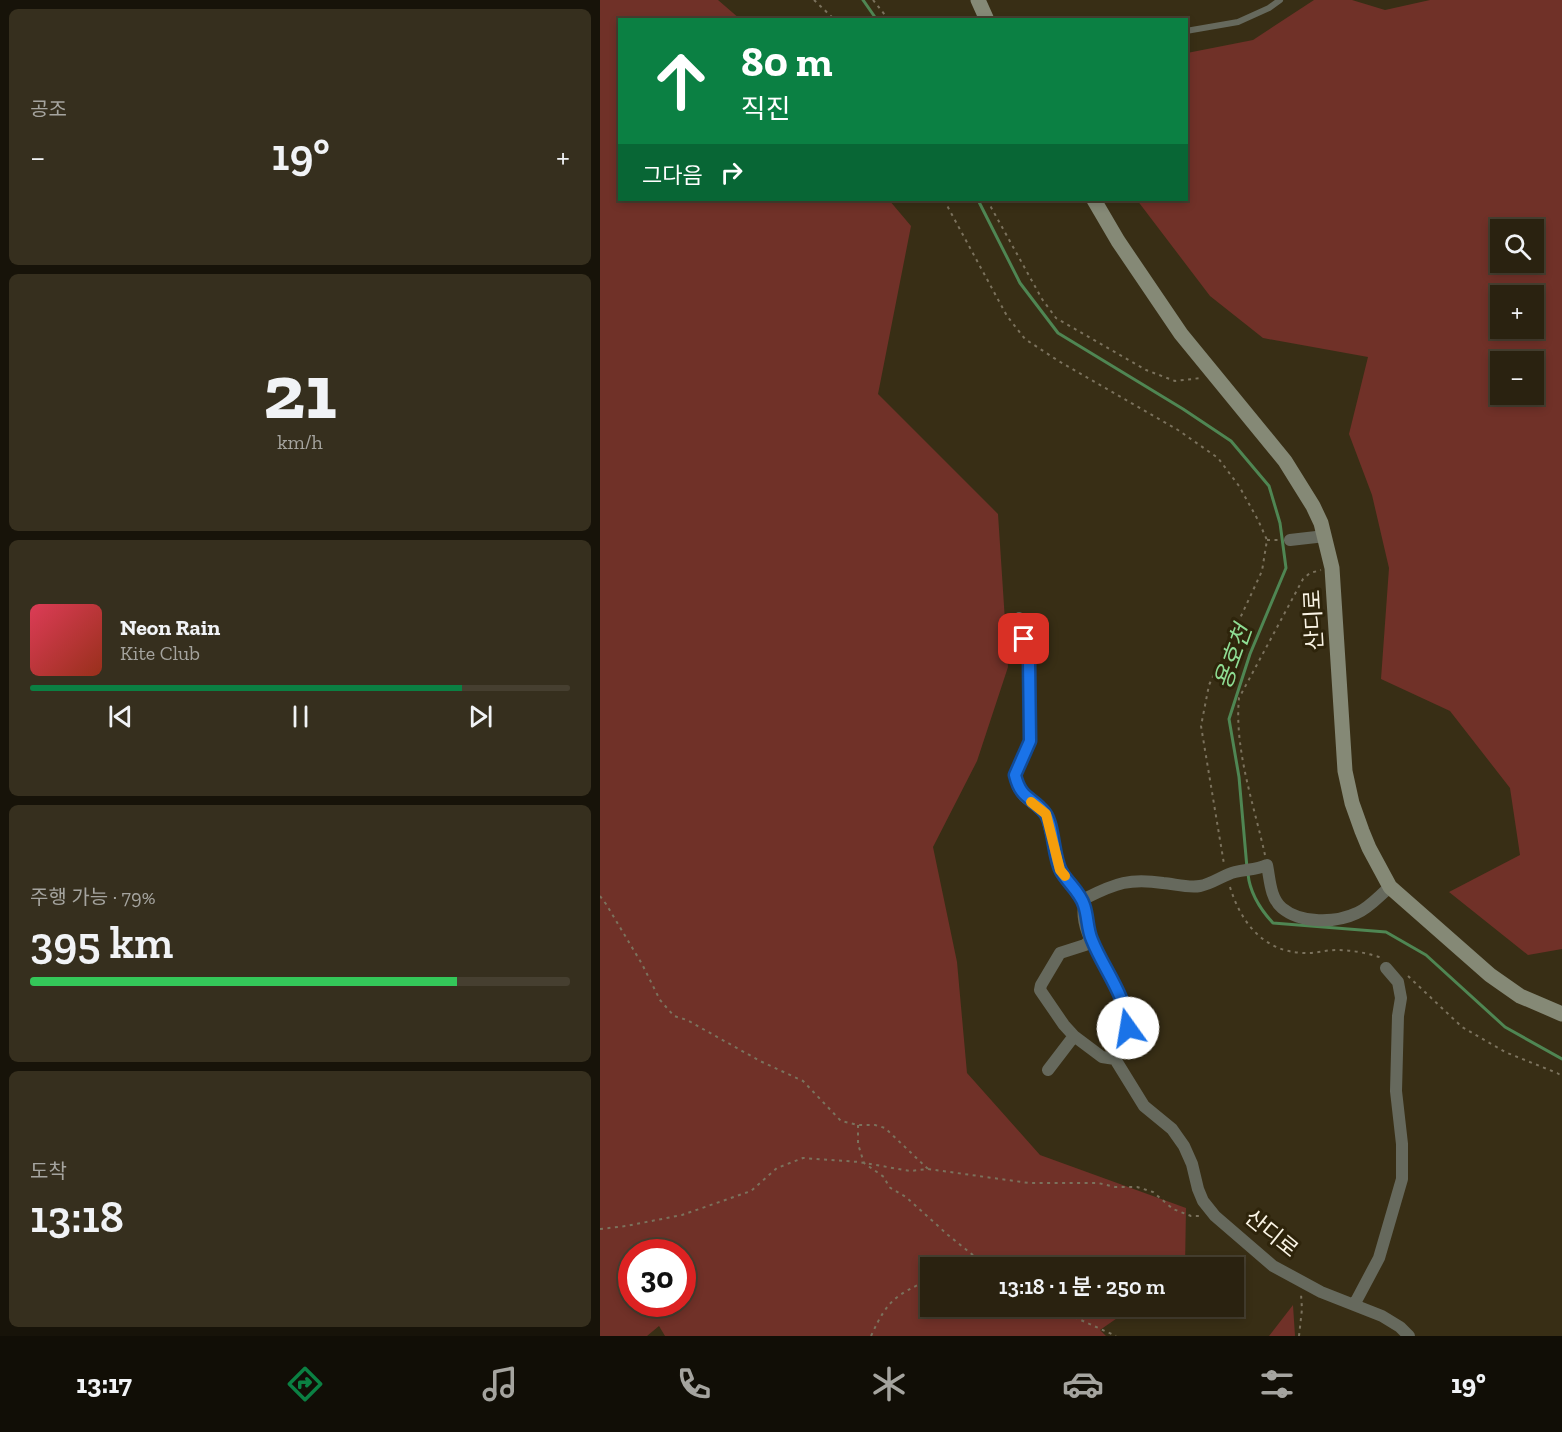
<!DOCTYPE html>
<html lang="ko">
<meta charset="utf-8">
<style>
body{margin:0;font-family:"Zilla Slab","Noto Sans KR",serif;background:#362f1e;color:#f1f3f6;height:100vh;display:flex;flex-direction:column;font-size:22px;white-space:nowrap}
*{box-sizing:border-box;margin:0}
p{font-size:20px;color:#a5a49f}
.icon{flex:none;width:33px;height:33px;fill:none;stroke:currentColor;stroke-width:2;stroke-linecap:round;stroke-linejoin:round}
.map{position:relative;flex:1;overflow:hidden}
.details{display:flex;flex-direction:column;gap:9px;padding:9px;background:#171309;width:600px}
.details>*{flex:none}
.hud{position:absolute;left:18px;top:18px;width:570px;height:183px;border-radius:0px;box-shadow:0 3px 9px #0003,0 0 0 2px #463f30;background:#0b8043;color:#fff;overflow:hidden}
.fabs{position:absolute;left:890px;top:219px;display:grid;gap:12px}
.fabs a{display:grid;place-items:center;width:54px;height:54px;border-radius:0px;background:#2a2210;box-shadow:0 3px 9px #0003,0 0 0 2px #463f30;font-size:30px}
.speed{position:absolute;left:18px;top:1239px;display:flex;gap:12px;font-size:30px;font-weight:700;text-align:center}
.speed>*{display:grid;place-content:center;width:78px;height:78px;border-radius:50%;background:#2a2210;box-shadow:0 3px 9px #0003,0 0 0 2px #463f30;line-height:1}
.speed .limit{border:9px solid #d22;background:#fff;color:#111}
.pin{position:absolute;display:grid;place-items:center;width:51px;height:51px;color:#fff;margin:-26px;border-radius:12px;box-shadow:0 3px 9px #0006}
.me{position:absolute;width:66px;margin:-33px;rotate:347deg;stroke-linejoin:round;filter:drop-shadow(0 0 4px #0008)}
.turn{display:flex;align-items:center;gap:21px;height:126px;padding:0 24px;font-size:27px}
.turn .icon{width:78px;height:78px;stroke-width:2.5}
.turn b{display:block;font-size:42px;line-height:51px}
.then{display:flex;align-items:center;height:57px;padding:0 24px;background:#0003;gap:12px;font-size:22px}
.big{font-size:45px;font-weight:600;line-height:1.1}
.details .widget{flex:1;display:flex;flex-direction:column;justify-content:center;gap:9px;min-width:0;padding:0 21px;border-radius:9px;background:#362f1e}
.details .dial{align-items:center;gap:0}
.dial b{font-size:78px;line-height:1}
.song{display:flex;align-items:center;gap:18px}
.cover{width:72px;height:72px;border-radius:9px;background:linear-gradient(135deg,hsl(350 70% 55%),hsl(10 70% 35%))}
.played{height:6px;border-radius:3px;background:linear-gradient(90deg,#0b8043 80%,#463f30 80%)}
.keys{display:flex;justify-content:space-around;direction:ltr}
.heat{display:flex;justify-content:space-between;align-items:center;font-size:33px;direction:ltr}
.charge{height:9px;border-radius:4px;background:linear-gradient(90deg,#34c759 79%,#463f30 0)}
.trip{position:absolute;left:320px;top:1257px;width:324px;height:60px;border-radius:0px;background:#2a2210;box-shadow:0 3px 9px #0003,0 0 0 2px #463f30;font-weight:600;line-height:60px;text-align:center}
.dock{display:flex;height:96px;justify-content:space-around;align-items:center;background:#110e06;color:#a5a49f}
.dock .icon{width:42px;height:42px}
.dock .on{color:#0b8043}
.dock b{font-size:27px;color:#f1f3f6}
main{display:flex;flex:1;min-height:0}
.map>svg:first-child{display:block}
.green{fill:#703128;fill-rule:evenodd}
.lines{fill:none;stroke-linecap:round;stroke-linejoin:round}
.stream{stroke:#4f8653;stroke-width:3}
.path{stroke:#7b725d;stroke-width:2;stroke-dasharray:3 4.5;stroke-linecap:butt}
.lane{stroke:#66695d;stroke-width:6}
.street{stroke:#66695d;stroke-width:12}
.secondary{stroke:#858976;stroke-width:15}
.route-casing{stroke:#114b97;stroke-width:15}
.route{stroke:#1a73e8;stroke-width:10}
.slow{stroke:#f59e0b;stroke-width:10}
.labels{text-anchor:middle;stroke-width:6;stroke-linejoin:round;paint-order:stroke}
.street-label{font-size:22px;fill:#faf4e5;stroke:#2e240b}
.water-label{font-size:24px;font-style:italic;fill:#8edc93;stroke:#2e240b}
</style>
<main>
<section class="details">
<div class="widget"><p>공조</p>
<div class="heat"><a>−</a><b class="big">19°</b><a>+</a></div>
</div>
<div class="widget dial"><b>21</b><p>km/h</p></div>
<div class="widget">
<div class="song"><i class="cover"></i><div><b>Neon Rain</b><p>Kite Club</p></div></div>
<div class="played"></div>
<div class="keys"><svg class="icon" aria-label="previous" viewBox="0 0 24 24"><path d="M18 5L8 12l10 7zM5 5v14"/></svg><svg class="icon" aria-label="pause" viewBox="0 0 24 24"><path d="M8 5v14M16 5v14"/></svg><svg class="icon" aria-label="next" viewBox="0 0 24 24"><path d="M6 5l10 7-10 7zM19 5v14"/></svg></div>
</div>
<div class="widget"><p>주행 가능 · 79%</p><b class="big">395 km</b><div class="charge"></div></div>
<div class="widget"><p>도착</p><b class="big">13:18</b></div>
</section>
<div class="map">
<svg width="962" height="1336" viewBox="0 0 962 1336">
<rect width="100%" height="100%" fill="#382e15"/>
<!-- green -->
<path class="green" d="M0,0H118L140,19L20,20V200H289L311,226L278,394L398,514L408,667L377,761L333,847L357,962L367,1073L440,1155L586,1208L585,1267L330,1268V1306L533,1307L500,1330L506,1336H65L59,1326L47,1336H0ZM32,1252H82V1304H32Z
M714,0H752L785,10L830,0H962V949L928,955L849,892L920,855L910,788L850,711L781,679L789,568L772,495L749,434L768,357L663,338L610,296L537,200H586L587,53L653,40ZM900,230H933V262H900ZM900,296H933V328H900ZM900,362H933V394H900Z
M693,1305L695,1336H669Z"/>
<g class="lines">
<!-- stream -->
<path class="stream" d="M263,0L277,20
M378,200L420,283L458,333L583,409L631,441L669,486L680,523L686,568L650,654L629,719L639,777L647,868
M648,874C650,894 660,909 673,923L786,932L826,955L905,1027L962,1059"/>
<!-- path -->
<path class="path" d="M214,0L235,20
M273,0L289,20
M344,200L407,316L425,339L457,360L578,430L618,458L639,486L658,520L667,540L662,571L609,685L601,726L624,864
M387,200L442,299L456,318L546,370L575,381L601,378
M667,540H680
M665,855C654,805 634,749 639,698L703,579L710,573L721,570
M630,887C641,923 664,952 704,953C714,954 725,950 736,950C751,950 768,953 782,958
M0,896L6,904L42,964L60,1000L74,1016L87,1020L160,1061L203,1081L241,1121L258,1125H275L285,1128L328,1169
M808,976L862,1027L905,1052L957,1073L962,1076
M258,1125V1144L264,1163L284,1177L289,1187L306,1197L348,1235L389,1268
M0,1229L26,1226L82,1215L151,1191L177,1168L203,1158L259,1162L310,1171L328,1169L429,1183H498L515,1187H537L553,1192L573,1209L591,1216H600
M431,1306L472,1316L516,1336
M271,1336C288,1299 295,1296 330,1279
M699,1336L702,1309L701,1294"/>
<!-- lane -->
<path class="lane" d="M586,31L638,22L669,8L680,0"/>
<!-- street -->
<path class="street" d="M690,540L725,536
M419,618L429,660L431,741L415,775L418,787L424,796L446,814L460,870L484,904
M790,887C780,895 769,908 757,913C736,923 701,924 682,908C670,898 670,879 667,865C656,870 647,869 635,872C623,875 612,884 600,886C588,888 575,884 563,883C530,878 516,883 486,898C470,939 534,989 528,1029C527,1039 520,1050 515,1059L544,1106L572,1129L584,1146L592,1164L598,1189L603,1201L615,1216L673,1266L721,1292L782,1316L800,1327L809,1336
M491,939L485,945L460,953L441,985L440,990L464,1025L474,1036L502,1057L515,1059
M448,1070L474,1036
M754,1305L779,1258L802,1179V1144L796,1091L798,1016L801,998L798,982L786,968"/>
<!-- secondary -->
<path class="secondary" d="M378,0L387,20
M494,200L518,241L581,334L685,461L713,506L721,523L732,568L745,771L752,803L762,831L769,848L790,887L890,975L920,996L962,1014"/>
</g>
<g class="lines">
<!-- route casing -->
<g class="route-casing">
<path id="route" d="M424,639L429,660L430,741L415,775C421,800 432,796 445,813C454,825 453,856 461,871C467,882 480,892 484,905C488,916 487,929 492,940C504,970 526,995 528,1028"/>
</g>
<!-- route -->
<use href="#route" class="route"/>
<!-- slow -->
<path class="slow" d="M431,802L446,814L460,870L465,876"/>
</g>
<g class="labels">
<!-- street labels -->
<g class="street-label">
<text transform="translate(713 620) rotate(-93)" y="8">산디로</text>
<text transform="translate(672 1233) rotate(39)" y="8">산디로</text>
</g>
<!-- water labels -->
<g class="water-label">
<text transform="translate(633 657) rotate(-70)" y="8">용호천</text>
</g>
</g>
</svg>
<div class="fabs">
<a><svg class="icon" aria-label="search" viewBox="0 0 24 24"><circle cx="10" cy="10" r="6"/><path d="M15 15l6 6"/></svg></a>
<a>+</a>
<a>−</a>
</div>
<div class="speed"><div class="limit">30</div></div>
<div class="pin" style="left:424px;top:639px;background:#d93025"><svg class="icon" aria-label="arrive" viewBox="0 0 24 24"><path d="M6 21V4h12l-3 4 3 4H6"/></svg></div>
<svg class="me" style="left:528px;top:1028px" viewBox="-20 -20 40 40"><circle r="19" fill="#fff"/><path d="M0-13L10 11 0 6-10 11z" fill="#1a73e8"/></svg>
<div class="trip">13:18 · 1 분 · 250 m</div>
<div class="hud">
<div class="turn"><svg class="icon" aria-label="ahead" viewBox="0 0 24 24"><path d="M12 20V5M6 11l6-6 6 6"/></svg><div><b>80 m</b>직진</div></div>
<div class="then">그다음<svg class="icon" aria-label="right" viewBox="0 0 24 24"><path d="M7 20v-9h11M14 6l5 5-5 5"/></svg></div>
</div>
</div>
</main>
<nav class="dock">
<b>13:17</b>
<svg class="icon on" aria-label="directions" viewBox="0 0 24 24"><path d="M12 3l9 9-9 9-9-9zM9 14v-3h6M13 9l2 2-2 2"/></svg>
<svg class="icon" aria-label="music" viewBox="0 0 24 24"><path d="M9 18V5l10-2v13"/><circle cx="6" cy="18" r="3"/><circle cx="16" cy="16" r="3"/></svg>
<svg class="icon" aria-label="phone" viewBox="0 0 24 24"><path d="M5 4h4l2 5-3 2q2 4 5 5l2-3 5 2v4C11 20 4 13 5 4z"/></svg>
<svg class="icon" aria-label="climate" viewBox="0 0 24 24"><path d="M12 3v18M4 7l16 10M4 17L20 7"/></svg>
<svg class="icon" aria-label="car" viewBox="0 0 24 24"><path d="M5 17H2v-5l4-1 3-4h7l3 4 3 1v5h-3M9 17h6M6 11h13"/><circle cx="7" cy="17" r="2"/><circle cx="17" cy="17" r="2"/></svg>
<svg class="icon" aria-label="filters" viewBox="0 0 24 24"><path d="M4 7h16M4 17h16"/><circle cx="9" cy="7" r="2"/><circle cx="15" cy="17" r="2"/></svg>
<b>19°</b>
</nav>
